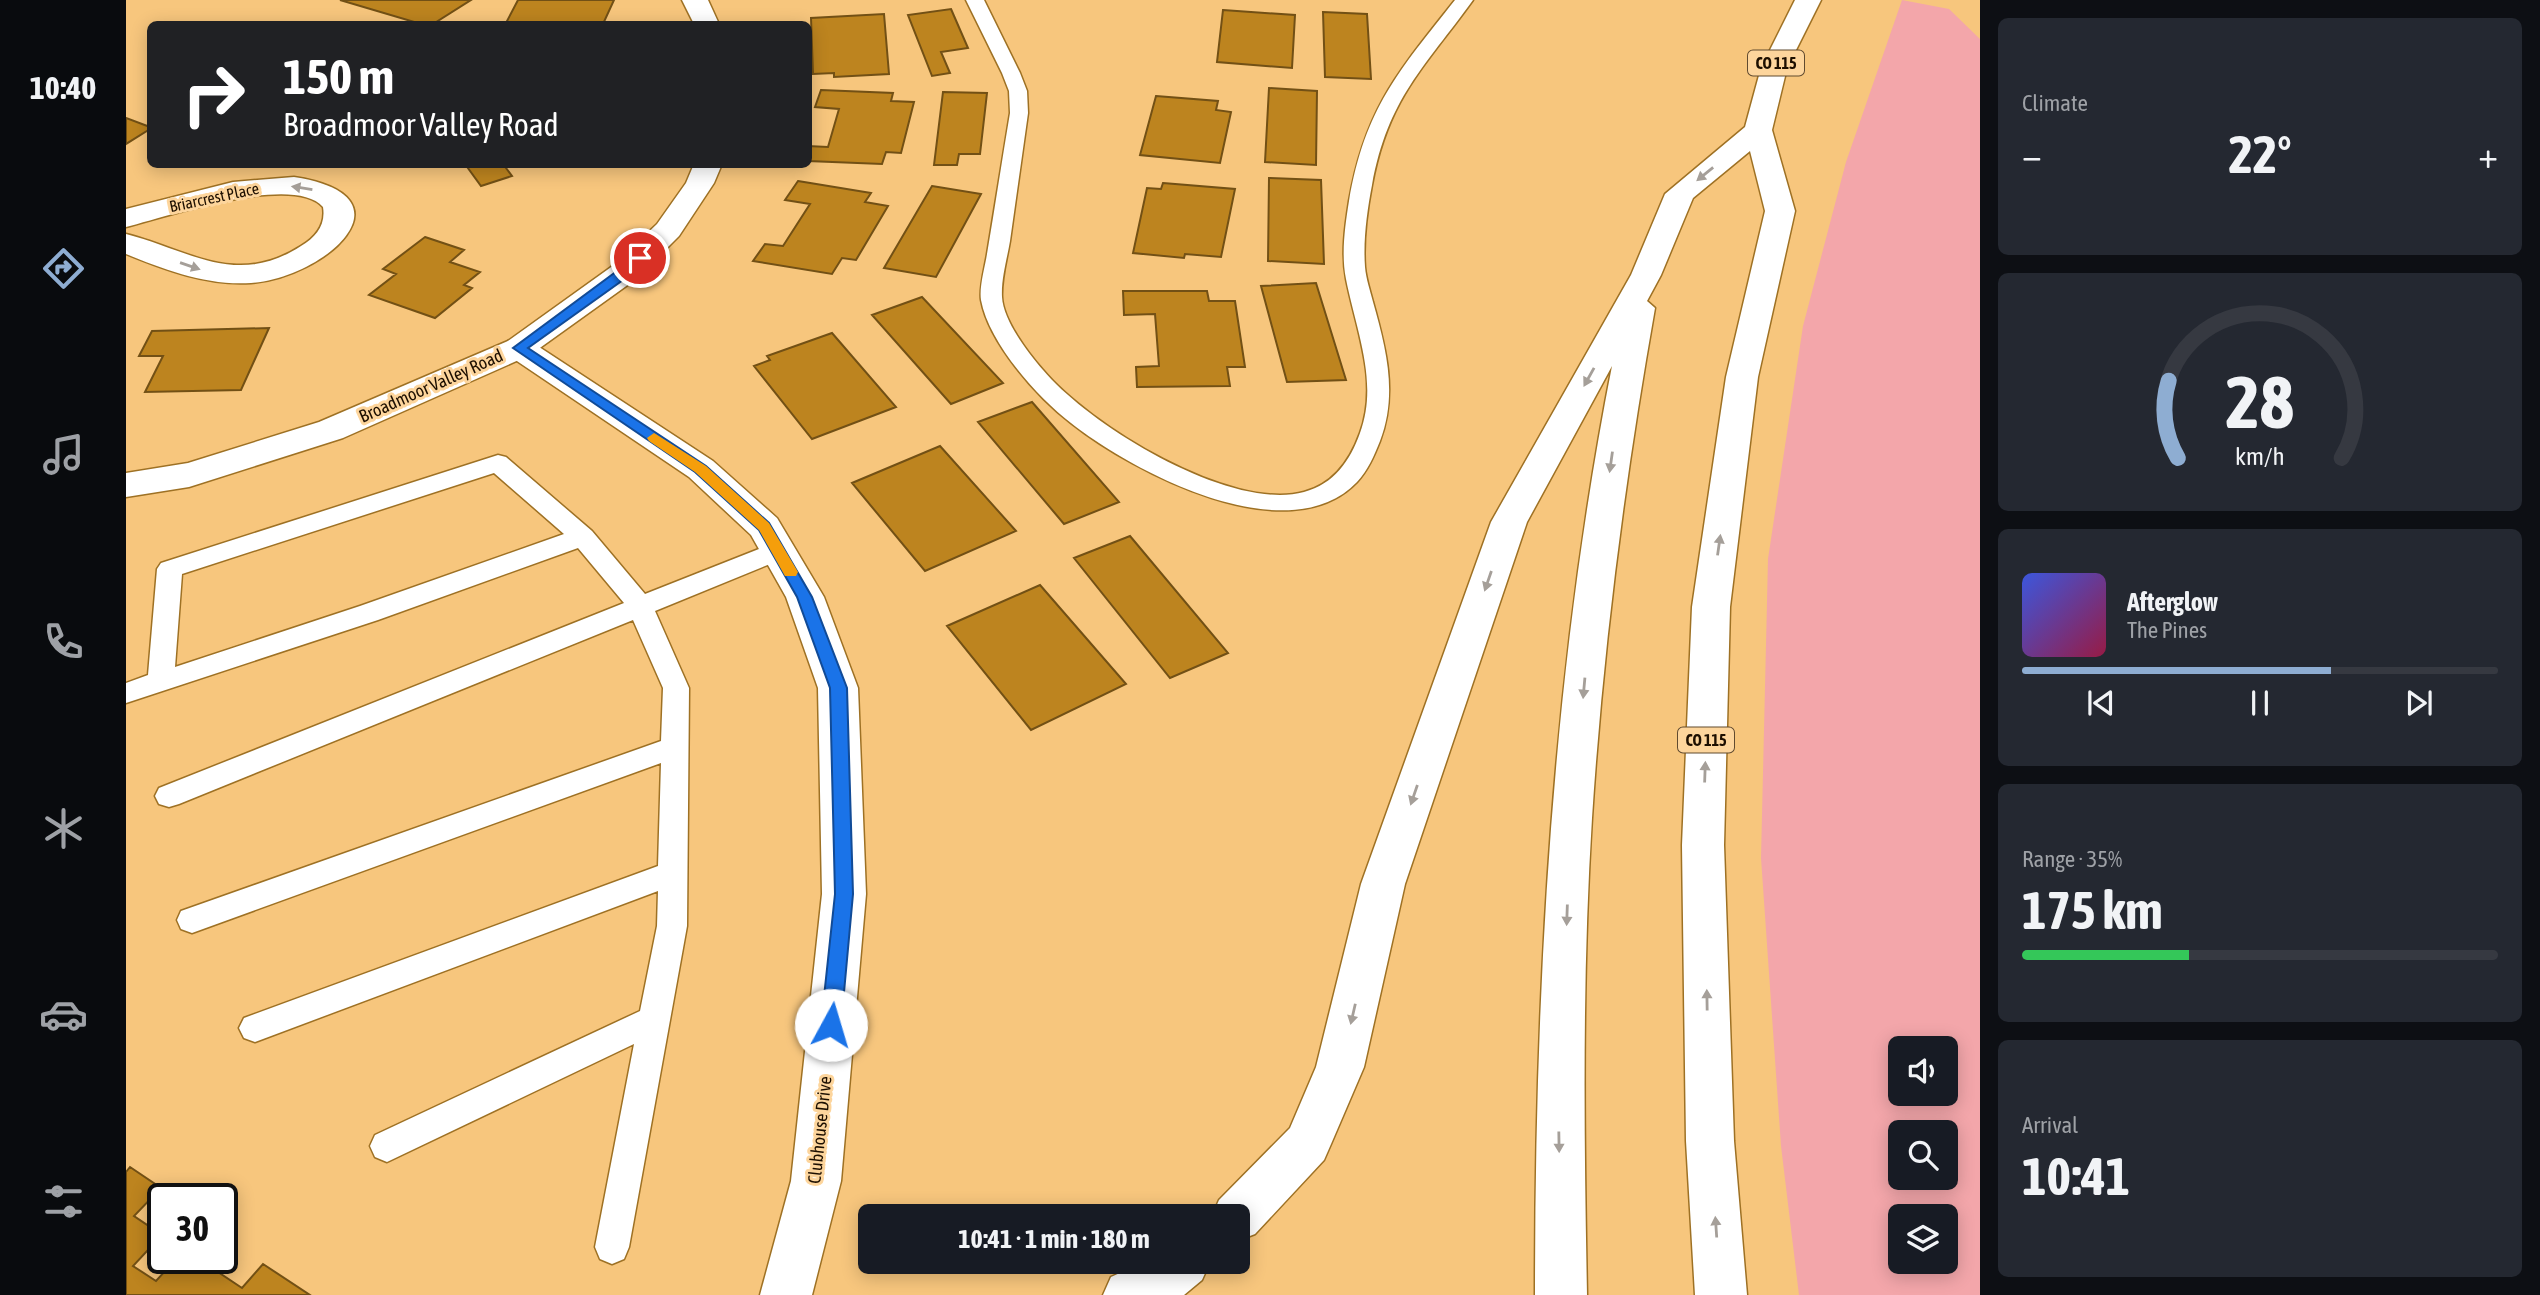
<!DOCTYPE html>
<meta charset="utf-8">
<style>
body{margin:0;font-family:"Asap Condensed",sans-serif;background:#242831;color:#f1f3f6;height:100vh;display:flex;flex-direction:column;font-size:26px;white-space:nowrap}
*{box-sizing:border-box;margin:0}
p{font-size:23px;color:#9ea1a6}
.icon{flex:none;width:38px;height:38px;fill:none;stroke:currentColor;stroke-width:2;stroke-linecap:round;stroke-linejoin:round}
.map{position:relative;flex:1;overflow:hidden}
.panel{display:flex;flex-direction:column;gap:18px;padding:18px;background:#0d0f14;width:560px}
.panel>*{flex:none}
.guide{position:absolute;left:21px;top:21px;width:665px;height:147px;border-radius:10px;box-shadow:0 4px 18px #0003;background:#202124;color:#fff;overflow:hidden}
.controls{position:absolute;left:1762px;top:1036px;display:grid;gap:14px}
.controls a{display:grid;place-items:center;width:70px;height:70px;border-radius:10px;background:#171b24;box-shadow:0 4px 18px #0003;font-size:35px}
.speed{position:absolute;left:21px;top:1183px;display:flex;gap:14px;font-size:35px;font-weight:700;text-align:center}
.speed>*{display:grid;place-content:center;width:91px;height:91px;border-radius:50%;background:#171b24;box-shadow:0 4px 18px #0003;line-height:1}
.speed .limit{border:4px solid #111;border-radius:10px;background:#fff;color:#111}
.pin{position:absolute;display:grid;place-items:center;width:60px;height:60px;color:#fff;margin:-30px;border:4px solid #fff;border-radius:50%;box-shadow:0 2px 7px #0007}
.me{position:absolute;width:77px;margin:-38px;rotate:6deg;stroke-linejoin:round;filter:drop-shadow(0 0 5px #0008)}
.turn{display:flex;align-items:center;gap:24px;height:147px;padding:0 21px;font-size:32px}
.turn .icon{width:91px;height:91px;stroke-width:2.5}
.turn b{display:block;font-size:49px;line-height:60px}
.big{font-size:52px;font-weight:700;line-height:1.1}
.panel .card{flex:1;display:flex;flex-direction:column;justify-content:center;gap:10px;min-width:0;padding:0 24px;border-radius:10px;background:#242831}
.panel .dial{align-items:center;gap:0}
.dial svg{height:182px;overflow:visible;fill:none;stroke:#363941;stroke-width:7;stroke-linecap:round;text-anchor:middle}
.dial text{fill:#f1f3f6;stroke:none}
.song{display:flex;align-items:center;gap:21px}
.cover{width:84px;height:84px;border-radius:10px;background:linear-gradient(135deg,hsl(230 70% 55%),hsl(340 70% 35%))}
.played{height:7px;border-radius:4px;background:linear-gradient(90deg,#8eadd2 65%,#363941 65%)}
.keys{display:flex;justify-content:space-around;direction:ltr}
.heat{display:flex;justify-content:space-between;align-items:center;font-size:38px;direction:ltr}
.charge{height:10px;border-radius:5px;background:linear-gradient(90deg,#34c759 35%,#363941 0)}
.trip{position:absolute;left:732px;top:1204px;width:392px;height:70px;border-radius:10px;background:#171b24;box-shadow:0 4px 18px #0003;font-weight:700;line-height:70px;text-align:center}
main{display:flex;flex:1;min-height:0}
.tabs{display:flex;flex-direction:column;width:126px;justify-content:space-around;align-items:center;background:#090b0e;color:#9ea1a6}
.tabs .icon{width:49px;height:49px}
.tabs .selected{color:#8eadd2}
.tabs b{font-size:32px;color:#f1f3f6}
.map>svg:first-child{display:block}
.green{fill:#f3a6aa;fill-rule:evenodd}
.building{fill:#bd841f;stroke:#725015;stroke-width:2}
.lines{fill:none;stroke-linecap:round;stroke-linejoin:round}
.service-casing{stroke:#9e7124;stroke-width:3}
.minor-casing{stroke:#9e7124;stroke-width:3}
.tertiary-casing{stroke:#9e7124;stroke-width:3}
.trunk-casing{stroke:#9e7124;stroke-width:3}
.service{fill:#fff;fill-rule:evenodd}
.minor{fill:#fff;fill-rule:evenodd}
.tertiary{fill:#fff;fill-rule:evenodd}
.trunk{fill:#fff;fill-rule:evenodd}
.oneway{fill:#a59f99}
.route{fill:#1a73e8;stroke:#114b97;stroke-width:2}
.slow{fill:#f59e0b}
.labels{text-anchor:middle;stroke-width:6;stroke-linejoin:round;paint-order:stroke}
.shield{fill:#fdd59c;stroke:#604a2f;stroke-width:2}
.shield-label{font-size:16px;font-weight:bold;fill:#1d0f00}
.far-street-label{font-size:16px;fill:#1d0f00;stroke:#fdd59c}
.street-label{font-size:18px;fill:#1d0f00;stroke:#fdd59c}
</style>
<main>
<nav class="tabs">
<b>10:40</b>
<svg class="icon selected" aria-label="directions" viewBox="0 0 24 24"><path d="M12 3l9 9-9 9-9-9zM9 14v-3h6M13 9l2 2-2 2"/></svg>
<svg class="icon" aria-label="music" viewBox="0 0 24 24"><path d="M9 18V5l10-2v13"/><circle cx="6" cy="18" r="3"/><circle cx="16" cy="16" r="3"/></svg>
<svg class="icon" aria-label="phone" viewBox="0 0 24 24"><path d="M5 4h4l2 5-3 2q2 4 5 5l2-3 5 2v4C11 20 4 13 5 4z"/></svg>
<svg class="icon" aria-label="climate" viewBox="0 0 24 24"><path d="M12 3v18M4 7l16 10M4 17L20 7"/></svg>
<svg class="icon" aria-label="car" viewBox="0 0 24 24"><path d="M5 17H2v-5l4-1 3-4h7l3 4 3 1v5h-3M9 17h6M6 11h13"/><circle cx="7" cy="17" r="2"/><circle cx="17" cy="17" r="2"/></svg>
<svg class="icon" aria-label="filters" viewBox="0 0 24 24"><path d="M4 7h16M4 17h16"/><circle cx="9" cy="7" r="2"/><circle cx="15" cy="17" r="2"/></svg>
</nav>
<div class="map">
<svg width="1854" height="1295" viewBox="0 0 1854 1295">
<rect width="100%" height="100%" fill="#f7c67d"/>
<!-- green -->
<path class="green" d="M1776,0L1823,9L1854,39V1295H1673L1655,1146L1635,858L1642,559L1677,326L1720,162ZM1774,1048H1820V1094H1774ZM1774,1132H1820V1178H1774ZM1774,1216H1820V1262H1774Z"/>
<!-- building -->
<path class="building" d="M214,0H345L307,24H295Z
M392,0H488L477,24L380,23Z
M825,9L842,48L815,52L824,73L806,76L782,15Z
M1097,10L1169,15L1166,68L1091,62Z
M1197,12L1241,14L1245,79L1199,77Z
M758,14L763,74L708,77V73L687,74L685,18Z
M1143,88L1191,91L1190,165L1139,162Z
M695,90L767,93L765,101L788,102L775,153L760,152L756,164L682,161V146L702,147L713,109L689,107Z
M817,92L861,93L854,154H833L831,165H808Z
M1030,96L1092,101L1090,110L1105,112L1094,163L1014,155Z
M0,118L24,127V129L0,144Z
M339,164H377L386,176L355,186Z
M1143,178L1195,180L1198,264L1142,261Z
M672,181L745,193L739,202L762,206L730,260L716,258L706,274L627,261L639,244L657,246L684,204L659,200Z
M1037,183L1109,189L1095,257L1059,254L1058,258L1007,253L1021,188L1035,189Z
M806,186L855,194L810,277L758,268Z
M299,237L338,250L324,262L354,272L338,285L346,288L309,318L243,295L270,274L257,269Z
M1190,283L1220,380L1161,382L1135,286Z
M997,291H1081L1083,301H1109L1119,367H1101L1104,386L1011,387L1010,367L1033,366L1029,314L998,315Z
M796,297L877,383L825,404L746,315Z
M143,328L115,390L19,392L37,356H13L26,331Z
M706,333L770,407L686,439L628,366L644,360L641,356Z
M906,402L993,502L938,524L852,422Z
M814,446L890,531L799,571L726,483Z
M1004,536L1102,653L1044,678L948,558Z
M914,585L1000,684L905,730L821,626Z
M4,1167L35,1188L8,1216L36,1235L7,1266L30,1281L51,1258H71L116,1288L137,1264L184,1295H0V1172Z"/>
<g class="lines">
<!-- service casing -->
<g class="service-casing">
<path id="service" d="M840,0H858L894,73L901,91L902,113C896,156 890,198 884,241C881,259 875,279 876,297C877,320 902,353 917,370C963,425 1104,512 1178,492C1208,484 1224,461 1234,433C1253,382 1230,330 1220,279C1215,254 1219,226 1223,201C1239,108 1273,71 1329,0H1347C1298,68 1262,98 1246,185C1241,211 1237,240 1239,267C1240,279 1244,290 1247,302C1260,348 1272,394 1254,441C1248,456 1242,470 1231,482C1162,554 1007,472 945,423C911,397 863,343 855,300C853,287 859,267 861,254C869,207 876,160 884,113L883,91L876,73Z
M372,455L380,457L466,531L519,594L643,545L652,542L661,545L664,551L661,557L529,611L563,688L561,926L503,1247L498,1259L486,1264L474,1259L469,1247L508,1044L261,1162L249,1157L244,1146L249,1135L514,1011L531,926L532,891L129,1042L118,1038L113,1028L118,1018L532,866L535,763L66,933L55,929L51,920L55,911L535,741L537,688L507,620L53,804L43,807L33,804L29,796L33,788L498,603L452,548L252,620L0,703V683L22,675L31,569L35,563ZM368,473L438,534L234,606L49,667L56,574Z"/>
</g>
<!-- minor casing -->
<g class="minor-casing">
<path id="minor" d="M168,177C292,196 198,278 125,283C82,286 39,270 0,254V234C63,250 110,288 175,246C190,237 200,225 197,207C167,173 40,217 0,227V209L107,182Z
M393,338L404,341L587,461L651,518L698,597L732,688L740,894L715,1181L686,1295H634L665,1181L696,894L692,688L660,597L625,535L563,477L382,355L377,348L382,341Z"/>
</g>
<!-- tertiary casing -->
<g class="tertiary-casing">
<path id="tertiary" d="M556,0H582L593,24H568Z
M568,164H596L588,183L553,236L510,279L404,355L217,438L63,487L0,497V473L62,463L193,422L382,341L488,265L531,224L560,183Z"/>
</g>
<!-- trunk casing -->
<g class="trunk-casing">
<path id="trunk" d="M1669,0H1695L1661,68L1646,130L1669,211L1632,377L1604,607L1598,845L1608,1141L1621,1295H1569L1560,1141L1556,845L1566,607L1600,377L1639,211L1624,151L1567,198L1535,275L1521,301L1529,308C1499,477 1477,647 1466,818C1456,977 1458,1136 1461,1295H1409C1409,984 1426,672 1486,366L1401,522L1279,884L1238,1067L1205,1144L1198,1160L1129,1234L1111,1241V1216H1086L1093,1200L1164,1128L1190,1067L1235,884L1365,522L1505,275L1539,194L1619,127L1635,68Z
M1018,1262H1084L1076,1280L1058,1295H977L985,1277Z"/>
</g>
<!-- service -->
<use href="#service" class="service"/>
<!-- minor -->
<use href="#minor" class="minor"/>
<!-- tertiary -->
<use href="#tertiary" class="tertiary"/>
<!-- trunk -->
<use href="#trunk" class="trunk"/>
</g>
<!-- one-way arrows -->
<defs><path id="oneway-solid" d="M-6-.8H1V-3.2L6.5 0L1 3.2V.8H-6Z" transform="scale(1.75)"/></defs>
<g class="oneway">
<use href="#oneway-solid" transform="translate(1579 174) rotate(141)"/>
<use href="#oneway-solid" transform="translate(176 188) rotate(-171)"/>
<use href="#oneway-solid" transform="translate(64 266) rotate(19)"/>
<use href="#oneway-solid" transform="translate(1463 377) rotate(119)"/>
<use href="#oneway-solid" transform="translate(1485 462) rotate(98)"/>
<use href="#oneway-solid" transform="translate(1593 545) rotate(-82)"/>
<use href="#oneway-solid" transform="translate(1362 581) rotate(109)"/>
<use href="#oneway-solid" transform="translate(1458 688) rotate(95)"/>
<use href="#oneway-solid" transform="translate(1579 772) rotate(-88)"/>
<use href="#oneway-solid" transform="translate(1288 795) rotate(109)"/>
<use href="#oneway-solid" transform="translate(1441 915) rotate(92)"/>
<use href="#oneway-solid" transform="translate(1581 1000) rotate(-91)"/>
<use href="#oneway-solid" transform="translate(1227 1014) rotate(103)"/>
<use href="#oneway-solid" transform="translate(1433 1142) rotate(89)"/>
<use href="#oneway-solid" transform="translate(1590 1227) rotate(-94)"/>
</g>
<!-- route -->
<path class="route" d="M514,254L520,258L504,275L402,348L580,466L643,523L686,597L721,688L727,894L715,1025L712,1031L705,1033L698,1031L695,1025L709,894L704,688L671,597L633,530L569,472L387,348Z"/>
<!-- slow -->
<path class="slow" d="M528,433L580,466L643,523L672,572L670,576H659L633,530L569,472L523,441L521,438Z"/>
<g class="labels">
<!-- shield labels -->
<g class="shield">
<rect x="1622" y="50.5" width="56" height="25" rx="5"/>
<rect x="1552" y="727.5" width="56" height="25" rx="5"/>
</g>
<g class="shield-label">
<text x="1650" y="69">CO 115</text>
<text x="1580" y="746">CO 115</text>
</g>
<!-- far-street labels -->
<g class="far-street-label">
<text transform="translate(88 197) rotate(-12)" y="6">Briarcrest Place</text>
</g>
<!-- street labels -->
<g class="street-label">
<text transform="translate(305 386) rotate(-24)" y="6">Broadmoor Valley Road</text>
<text transform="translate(694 1130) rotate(-84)" y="6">Clubhouse Drive</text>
</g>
</g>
</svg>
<div class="controls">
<a><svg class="icon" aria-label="sound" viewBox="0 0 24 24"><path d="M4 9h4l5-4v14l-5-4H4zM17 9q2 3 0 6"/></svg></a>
<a><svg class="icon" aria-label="search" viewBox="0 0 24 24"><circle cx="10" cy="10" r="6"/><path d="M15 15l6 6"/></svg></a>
<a><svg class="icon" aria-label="layers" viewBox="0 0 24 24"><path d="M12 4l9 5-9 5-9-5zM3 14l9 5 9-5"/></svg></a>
</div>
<div class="speed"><div class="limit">30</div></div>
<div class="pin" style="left:514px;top:258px;background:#d93025"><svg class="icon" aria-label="arrive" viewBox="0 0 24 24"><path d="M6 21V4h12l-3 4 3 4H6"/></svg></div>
<svg class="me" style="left:705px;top:1025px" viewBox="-20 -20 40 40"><circle r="19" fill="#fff"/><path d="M0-13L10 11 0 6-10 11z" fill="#1a73e8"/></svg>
<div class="trip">10:41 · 1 min · 180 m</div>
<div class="guide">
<div class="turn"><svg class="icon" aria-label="right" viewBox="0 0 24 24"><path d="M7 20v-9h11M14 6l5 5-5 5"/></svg><div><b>150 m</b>Broadmoor Valley Road</div></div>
</div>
</div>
<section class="panel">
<div class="card"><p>Climate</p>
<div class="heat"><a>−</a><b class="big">22°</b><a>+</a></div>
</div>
<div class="card dial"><svg viewBox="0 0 100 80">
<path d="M14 69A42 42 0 1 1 86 69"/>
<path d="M14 69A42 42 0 0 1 10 35" stroke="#8eadd2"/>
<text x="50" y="56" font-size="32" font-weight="700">28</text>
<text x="50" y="72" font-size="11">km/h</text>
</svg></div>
<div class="card">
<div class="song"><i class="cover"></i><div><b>Afterglow</b><p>The Pines</p></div></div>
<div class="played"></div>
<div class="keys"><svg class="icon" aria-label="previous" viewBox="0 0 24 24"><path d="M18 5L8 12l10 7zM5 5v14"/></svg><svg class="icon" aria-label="pause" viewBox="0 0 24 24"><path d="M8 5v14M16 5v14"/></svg><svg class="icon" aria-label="next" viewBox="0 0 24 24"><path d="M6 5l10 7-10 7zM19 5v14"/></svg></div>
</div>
<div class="card"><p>Range · 35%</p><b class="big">175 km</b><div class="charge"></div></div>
<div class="card"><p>Arrival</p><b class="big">10:41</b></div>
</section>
</main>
